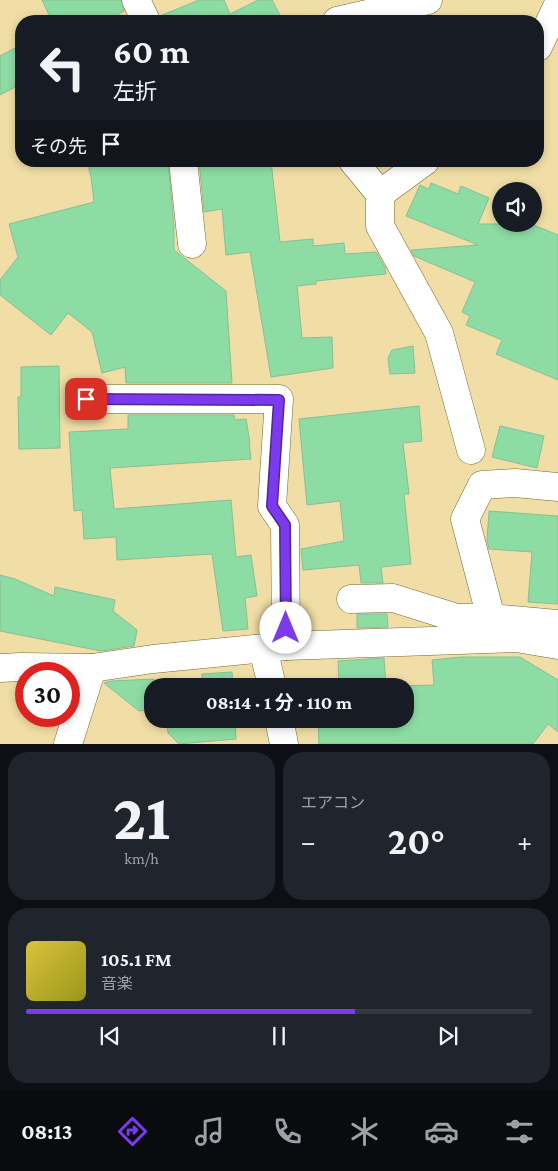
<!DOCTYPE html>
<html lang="ja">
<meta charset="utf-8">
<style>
body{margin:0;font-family:"Crimson Pro","Noto Sans JP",serif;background:#20242c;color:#f1f3f6;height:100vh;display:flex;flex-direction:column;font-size:19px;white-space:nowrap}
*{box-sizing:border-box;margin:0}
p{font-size:16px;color:#9ea1a6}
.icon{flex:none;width:28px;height:28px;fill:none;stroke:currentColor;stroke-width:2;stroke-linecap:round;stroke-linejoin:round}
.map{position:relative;height:744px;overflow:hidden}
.drawer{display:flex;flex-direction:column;gap:8px;padding:8px;background:#0d0f14;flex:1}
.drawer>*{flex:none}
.top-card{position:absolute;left:15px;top:15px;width:529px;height:152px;border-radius:20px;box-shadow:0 2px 8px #0003;background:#171b24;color:#f1f3f6;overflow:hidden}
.buttons{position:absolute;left:492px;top:182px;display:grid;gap:10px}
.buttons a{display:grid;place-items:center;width:50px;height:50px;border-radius:50%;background:#171b24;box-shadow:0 2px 8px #0003;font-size:25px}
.speed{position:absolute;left:15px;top:662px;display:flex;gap:10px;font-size:25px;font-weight:700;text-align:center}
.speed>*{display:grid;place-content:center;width:65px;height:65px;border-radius:50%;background:#171b24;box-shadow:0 2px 8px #0003;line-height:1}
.speed .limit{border:8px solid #d22;background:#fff;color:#111}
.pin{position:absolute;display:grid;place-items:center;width:42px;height:42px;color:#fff;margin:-21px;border-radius:10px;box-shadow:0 2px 8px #0006}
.me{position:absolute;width:55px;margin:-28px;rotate:0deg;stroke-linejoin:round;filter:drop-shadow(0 0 4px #0008)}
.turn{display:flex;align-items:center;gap:18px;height:105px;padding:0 15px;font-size:22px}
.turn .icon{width:65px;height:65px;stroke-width:2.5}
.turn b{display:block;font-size:35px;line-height:42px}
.then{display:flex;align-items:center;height:48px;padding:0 15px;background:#0003;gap:10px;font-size:19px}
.big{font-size:38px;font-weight:700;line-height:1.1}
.drawer .tile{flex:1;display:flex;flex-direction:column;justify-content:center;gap:8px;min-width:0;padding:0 18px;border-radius:20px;background:#20242c}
.drawer .dial{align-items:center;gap:0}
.dial b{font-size:65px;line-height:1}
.song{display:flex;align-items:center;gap:15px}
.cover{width:60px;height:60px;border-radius:8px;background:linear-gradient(135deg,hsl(50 70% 55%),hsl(60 70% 35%))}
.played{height:5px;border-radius:2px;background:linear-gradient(90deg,#7c3aed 65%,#363941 65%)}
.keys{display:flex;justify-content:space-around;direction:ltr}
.heat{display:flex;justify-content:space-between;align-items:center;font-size:28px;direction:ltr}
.drawer .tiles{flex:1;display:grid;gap:8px;grid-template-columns:1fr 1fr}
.tile:last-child{grid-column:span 2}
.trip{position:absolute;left:144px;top:678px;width:270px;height:50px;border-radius:20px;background:#171b24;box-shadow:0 2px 8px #0003;font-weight:700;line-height:50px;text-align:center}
.dock{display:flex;height:80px;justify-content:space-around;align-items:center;background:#090b0e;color:#9ea1a6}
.dock .icon{width:35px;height:35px}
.dock .active{color:#7c3aed}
.dock b{font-size:22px;color:#f1f3f6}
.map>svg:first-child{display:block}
.building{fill:#8ddca4;stroke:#8abd97}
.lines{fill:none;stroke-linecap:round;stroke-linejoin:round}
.street-casing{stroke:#776732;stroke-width:29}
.secondary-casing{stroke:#776732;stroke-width:29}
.street{stroke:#fff;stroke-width:28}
.secondary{stroke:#fff;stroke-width:28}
.route-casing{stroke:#51269a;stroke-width:12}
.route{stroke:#7c3aed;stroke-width:9}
</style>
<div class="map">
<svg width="558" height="744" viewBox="0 0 558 744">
<rect width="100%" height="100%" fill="#f0dea6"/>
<!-- building -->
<path class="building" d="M42,0H121L124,11L108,21H52Z
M199,0H224L230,14L258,0H272L283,21H161L160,16Z
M21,45V84L0,95V56Z
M87,161H168L174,226V250L226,291L232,383H126L125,367L102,373L92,332L68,313L51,335L0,295V280L18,257L9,224L94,202L91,177Z
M199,161H271L280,242L313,239V246L344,243L345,254L376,252L385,267L386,274L316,281V284L297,286L302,338L332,337L333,368L271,377L250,252L226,255L222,209L204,212Z
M431,183L458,194L461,186L489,198L478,224H531L558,235V380L496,354L502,340L466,325L470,316L462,312L475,282L414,256L411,250L478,245L406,216L420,185L429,189Z
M413,346L415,373L390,374L388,358L392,350Z
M59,366L60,448L19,449L18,397H21V367Z
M419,406L422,441L403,443L409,494H404L411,564L381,567L383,583H361L359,565L303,570L301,549L344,541L340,501L307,505L299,419Z
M128,415H234L235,420L246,419L250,443H249L251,459L110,468L114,509L231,500L236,557L251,555L257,596L245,598L248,629L223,631L212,554L117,560L116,537L84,539L82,510L74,511L69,432L128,429Z
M500,426L544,436L537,468L492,457Z
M489,511L558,516V604L528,602L532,552L489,549L487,540Z
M0,575L15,579L54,596L55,587L115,600L113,611L137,630L134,646L101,651L0,631Z
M357,614H387L388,627L357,628Z
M462,657H520L558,680V732L548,724L533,744H319L318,719H405V686H397L434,685L432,660Z
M384,658L386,686H316V685L339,684L338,661Z
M232,672L233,686H177L202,683V674Z
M154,679L155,686H152V709L139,711L104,683L111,681Z
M166,719H235L236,739L179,744L168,733Z"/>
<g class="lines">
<!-- street casing -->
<g class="street-casing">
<path id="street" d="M136,0L146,21
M337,21L428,0
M538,47L558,5
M183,161L192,244
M353,161L380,194V226L439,333L471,450
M380,194L425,161
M86,399H279L272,506L285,525L286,646
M558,487L515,483L482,485L465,519L491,618L558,624
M351,599L393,598L457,618H491
M263,648L272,686
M279,719L284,744
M68,744L92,668"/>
</g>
<!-- secondary casing -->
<g class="secondary-casing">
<path id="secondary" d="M0,668L21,667L92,668L153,659L286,646L516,638L558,645"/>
</g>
<!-- street -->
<use href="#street" class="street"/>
<!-- secondary -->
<use href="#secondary" class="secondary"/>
</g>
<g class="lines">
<!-- route casing -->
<g class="route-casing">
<path id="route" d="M86,399L279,400L272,506L285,525L286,628"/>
</g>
<!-- route -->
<use href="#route" class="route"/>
</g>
</svg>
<div class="buttons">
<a><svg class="icon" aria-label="sound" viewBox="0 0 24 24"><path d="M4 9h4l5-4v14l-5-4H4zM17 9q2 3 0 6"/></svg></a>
</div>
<div class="speed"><div class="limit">30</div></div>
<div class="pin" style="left:86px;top:399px;background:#d93025"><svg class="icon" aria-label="arrive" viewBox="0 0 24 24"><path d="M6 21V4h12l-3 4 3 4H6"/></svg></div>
<svg class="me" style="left:286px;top:628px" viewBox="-20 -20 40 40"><circle r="19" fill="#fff"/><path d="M0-13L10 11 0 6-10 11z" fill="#7c3aed"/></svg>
<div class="trip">08:14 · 1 分 · 110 m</div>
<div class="top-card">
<div class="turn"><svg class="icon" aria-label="left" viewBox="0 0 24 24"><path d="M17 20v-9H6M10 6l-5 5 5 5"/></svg><div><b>60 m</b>左折</div></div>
<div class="then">その先<svg class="icon" aria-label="arrive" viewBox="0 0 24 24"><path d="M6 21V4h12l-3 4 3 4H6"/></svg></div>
</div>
</div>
<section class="drawer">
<div class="tiles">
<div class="tile dial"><b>21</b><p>km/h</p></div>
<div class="tile"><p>エアコン</p>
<div class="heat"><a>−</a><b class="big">20°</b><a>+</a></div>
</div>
<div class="tile">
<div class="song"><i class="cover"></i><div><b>105.1 FM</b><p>音楽</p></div></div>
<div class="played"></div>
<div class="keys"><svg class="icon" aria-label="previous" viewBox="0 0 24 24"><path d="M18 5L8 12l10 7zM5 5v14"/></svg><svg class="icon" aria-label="pause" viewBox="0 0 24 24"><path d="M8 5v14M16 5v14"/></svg><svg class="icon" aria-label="next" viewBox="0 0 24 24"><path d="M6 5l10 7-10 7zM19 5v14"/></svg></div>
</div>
</div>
</section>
<nav class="dock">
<b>08:13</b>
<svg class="icon active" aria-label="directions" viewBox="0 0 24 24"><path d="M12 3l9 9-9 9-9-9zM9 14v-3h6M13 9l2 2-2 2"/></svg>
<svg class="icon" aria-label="music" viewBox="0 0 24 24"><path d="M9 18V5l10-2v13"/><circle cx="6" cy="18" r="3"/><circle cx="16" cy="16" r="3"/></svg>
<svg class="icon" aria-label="phone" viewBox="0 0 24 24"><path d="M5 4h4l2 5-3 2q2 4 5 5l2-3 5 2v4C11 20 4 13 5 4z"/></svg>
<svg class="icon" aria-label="climate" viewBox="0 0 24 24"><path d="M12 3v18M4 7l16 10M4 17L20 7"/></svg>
<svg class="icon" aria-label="car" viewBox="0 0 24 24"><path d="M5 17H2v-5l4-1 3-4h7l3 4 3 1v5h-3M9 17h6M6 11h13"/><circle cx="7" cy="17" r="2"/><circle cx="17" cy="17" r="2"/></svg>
<svg class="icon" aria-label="filters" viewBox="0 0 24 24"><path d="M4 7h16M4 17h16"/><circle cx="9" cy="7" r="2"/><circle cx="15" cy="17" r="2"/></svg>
</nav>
